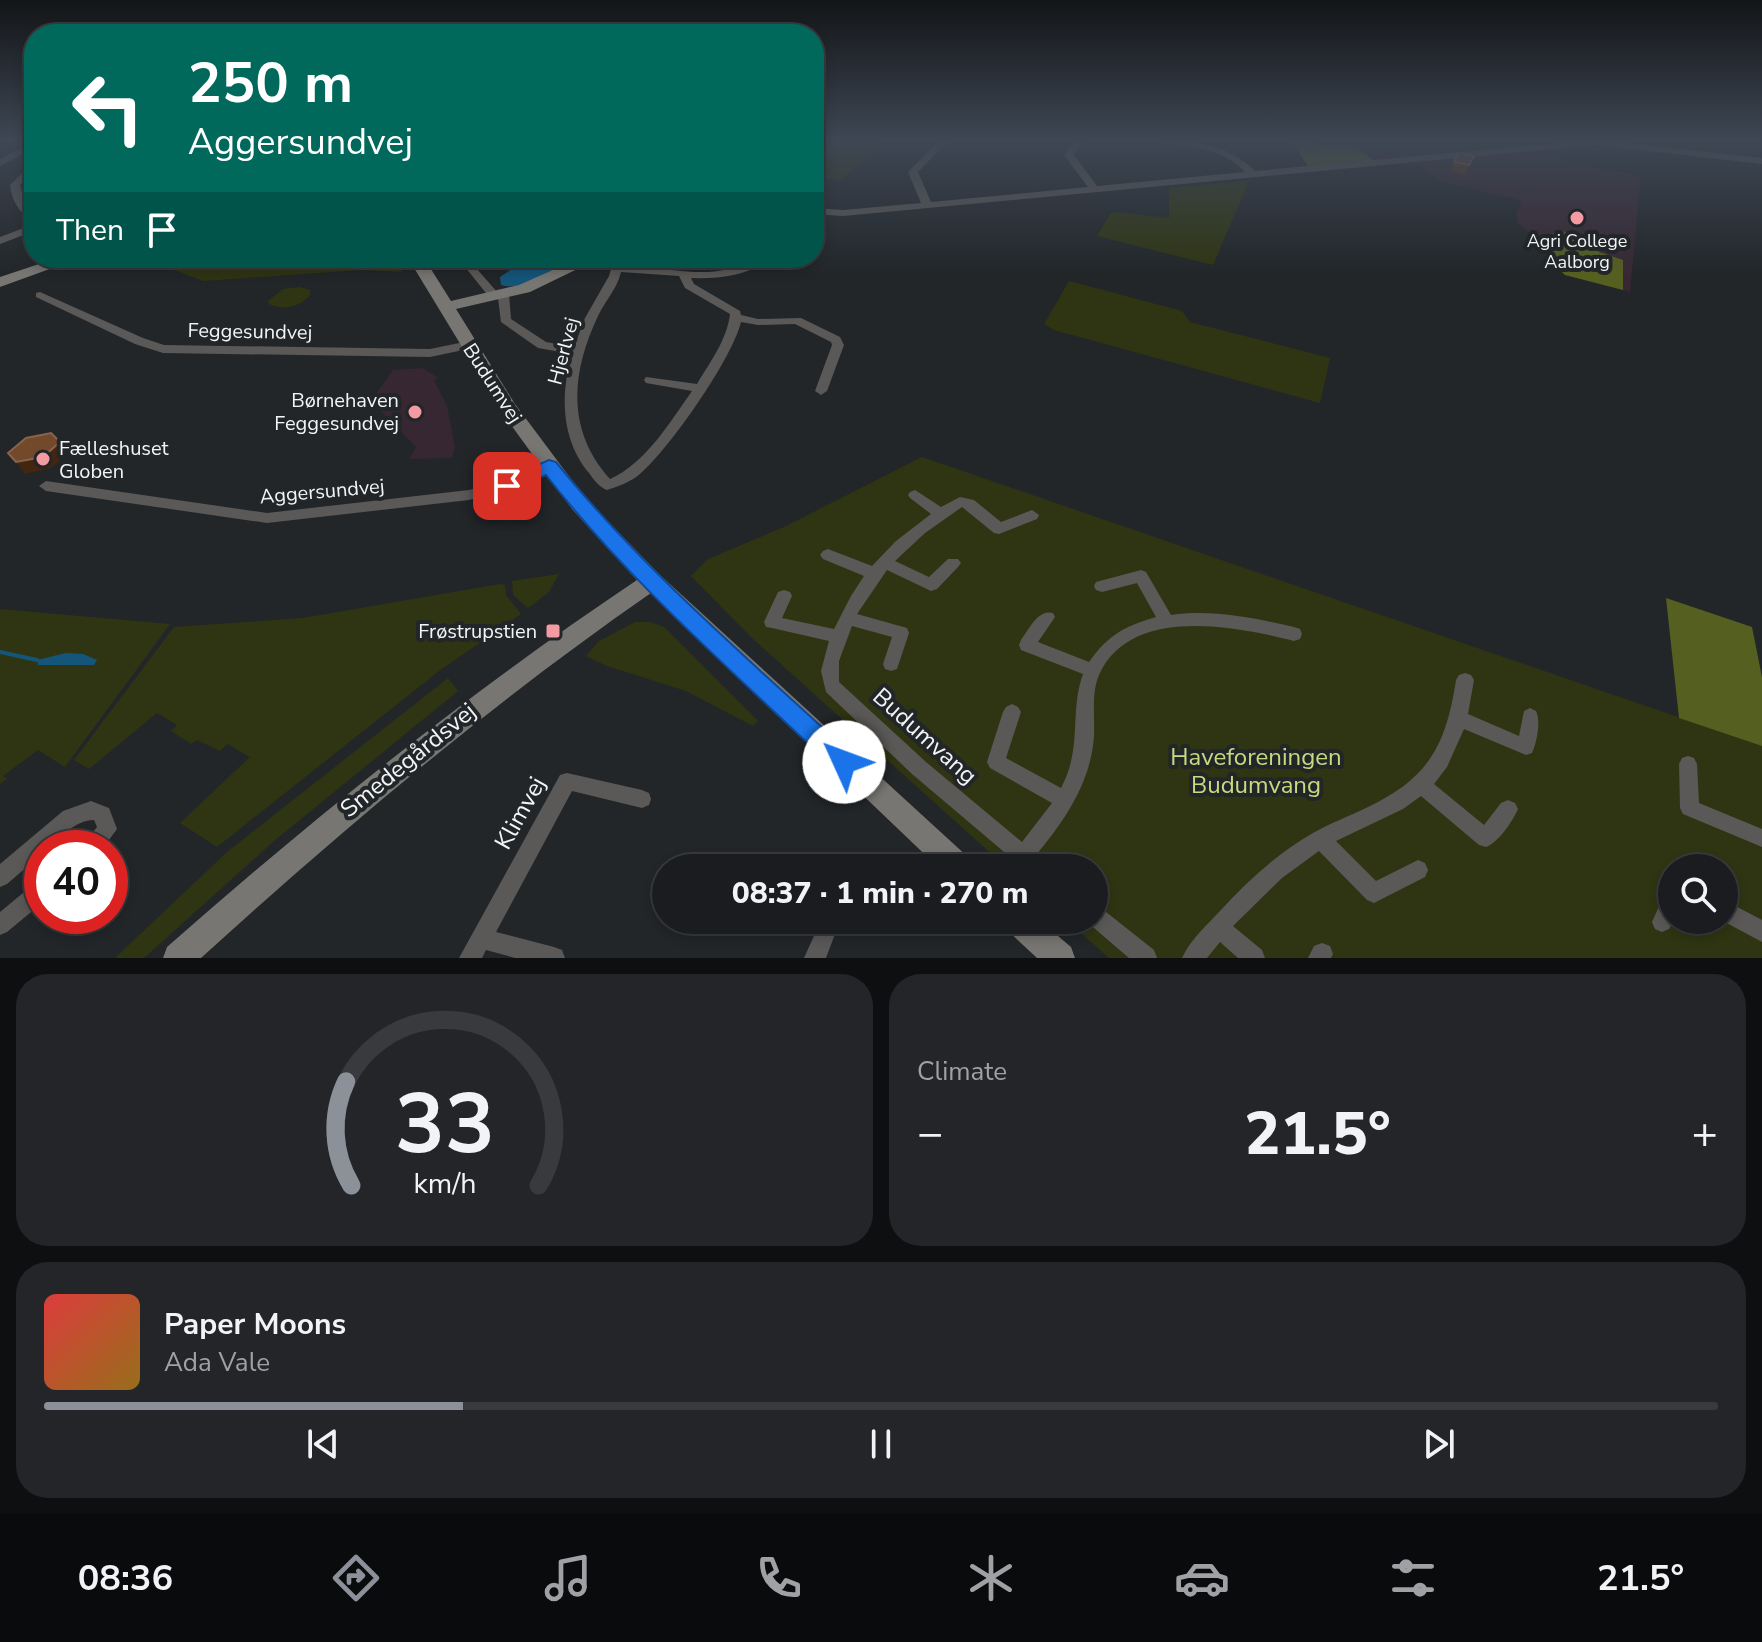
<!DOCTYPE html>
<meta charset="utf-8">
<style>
body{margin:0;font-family:"Nunito Sans",sans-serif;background:#232528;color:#f1f3f6;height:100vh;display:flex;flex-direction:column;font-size:30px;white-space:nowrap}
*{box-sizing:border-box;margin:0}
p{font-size:26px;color:#9fa1a4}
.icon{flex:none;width:44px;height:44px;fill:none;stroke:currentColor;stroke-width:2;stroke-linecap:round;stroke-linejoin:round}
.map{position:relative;height:958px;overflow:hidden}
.sheet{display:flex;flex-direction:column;gap:16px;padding:16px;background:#0e0f11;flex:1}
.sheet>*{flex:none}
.hud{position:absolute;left:24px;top:24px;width:800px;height:244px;border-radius:32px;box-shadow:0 4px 12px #0003,0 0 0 2px #383a3d;background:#00695c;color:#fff;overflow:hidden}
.buttons{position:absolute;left:1658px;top:854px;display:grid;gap:16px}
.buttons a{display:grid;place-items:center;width:80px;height:80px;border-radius:50%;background:#1a1c1f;box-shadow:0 4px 12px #0003,0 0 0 2px #383a3d;font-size:40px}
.speed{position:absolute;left:24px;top:830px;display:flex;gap:16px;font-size:40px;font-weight:700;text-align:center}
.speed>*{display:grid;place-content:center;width:104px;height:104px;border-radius:50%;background:#1a1c1f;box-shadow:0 4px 12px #0003,0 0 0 2px #383a3d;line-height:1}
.speed .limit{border:12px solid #d22;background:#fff;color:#111}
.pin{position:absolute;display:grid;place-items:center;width:68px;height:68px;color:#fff;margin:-34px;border-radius:16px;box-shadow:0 4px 12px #0006}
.me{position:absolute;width:88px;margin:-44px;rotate:313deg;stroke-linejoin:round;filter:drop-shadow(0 0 6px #0008)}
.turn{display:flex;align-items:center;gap:28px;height:168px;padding:0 32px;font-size:36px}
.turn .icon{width:104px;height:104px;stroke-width:2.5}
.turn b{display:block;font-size:56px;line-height:68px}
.then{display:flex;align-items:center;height:76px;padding:0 32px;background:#0003;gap:16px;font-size:30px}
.big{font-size:60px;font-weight:800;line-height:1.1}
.sheet .widget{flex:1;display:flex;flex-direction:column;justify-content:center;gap:12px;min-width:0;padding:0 28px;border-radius:32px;background:#232528}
.sheet .dial{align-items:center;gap:0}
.dial svg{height:208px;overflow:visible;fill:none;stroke:#383a3d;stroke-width:7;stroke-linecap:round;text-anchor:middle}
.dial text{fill:#f1f3f6;stroke:none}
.song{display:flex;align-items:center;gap:24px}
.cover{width:96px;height:96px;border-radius:12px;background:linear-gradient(135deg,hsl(0 70% 55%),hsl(40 70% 35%))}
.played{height:8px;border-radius:4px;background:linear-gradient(90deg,#8c9099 25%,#383a3d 25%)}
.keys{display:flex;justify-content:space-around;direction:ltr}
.heat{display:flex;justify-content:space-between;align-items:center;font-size:44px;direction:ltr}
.sheet .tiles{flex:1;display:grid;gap:16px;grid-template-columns:1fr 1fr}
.widget:last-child{grid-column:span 2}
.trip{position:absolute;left:652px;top:854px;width:456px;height:80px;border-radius:40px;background:#1a1c1f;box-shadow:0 4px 12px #0003,0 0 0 2px #383a3d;font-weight:800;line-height:80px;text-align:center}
.menu{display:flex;height:128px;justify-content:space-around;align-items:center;background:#0a0b0c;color:#9fa1a4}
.menu .icon{width:56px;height:56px}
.menu .active{color:#8c9099}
.menu b{font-size:36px;color:#f1f3f6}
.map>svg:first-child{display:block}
.education{fill:#362733}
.green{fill:#2f3512;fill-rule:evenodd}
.forest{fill:#555f20}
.water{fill:#14567a}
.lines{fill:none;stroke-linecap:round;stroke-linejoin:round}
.stream{stroke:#14567a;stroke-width:4}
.street{fill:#5a5957;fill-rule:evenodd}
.secondary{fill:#777672;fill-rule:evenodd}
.wall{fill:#643412}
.shaded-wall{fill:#432611}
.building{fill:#73492b;stroke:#87644b;stroke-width:2}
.route{fill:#1a73e8;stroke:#114b97;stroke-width:2}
.poi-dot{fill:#f49aa3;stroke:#222629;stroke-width:3}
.labels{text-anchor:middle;stroke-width:8;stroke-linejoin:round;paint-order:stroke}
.far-poi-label{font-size:18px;fill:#f2f5f7;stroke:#222629}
.street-label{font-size:20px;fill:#f2f5f7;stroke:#222629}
.poi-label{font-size:20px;fill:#f2f5f7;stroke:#222629;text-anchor:end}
.near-street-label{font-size:24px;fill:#f2f5f7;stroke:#222629}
.near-park-label{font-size:24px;fill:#c8d97e;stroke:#222629}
</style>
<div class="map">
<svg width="1762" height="958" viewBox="0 0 1762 958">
<rect width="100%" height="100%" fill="#222629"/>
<!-- education -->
<path class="education" d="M1350,141H1587L1375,161Z
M1537,150L1547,156L1641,176L1630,292L1565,275L1547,258L1540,242L1518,223L1516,214L1522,201L1441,181L1413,162Z
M423,368L438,378L434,380L447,406L455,447L452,458L409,459L416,447L371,401L393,370Z"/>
<!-- green -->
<path class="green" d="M814,141H883L841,181L814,176Z
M1247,181V186L1213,265L1097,236L1110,214L1115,212L1169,218V188Z
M143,258H395L402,272L361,270L203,281Z
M1069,281L1182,311L1190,322L1330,358L1320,403L1054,330L1044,324Z
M300,287L310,290V295C300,307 283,311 269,304L268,301L283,289Z
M922,457L1762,746V958H1109L1066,920H1094V868H1007L752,638L691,576L708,559L784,527ZM1672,868H1724V920H1672Z
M559,574L549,592L528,608L513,595L512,581Z
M500,584L505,585L506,595L521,614L439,671L217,847L180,823L250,757L227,744L220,751L197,740L191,744L171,731L177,725L157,713L89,769L74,760L174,627L303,618Z
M0,609L170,624L65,767L38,750L3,776L7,779L0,784Z
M635,622H650L664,627L758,721L753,726L686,691L607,666L586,656L599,641Z
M448,678L458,691L274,841L144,958H115L227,852Z"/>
<!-- forest -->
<path class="forest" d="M1291,141L1357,148L1375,161L1308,166Z
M1559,230L1590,239L1599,252L1623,260V290L1565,275L1547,258L1552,234Z
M1666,598L1752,627L1762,677V746L1679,718Z"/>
<!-- water -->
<path class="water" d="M528,258H579C559,269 524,292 501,285L500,277Z
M66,653L83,654L97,660L94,665H38L37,660Z"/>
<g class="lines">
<!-- stream -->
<path class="stream" d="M0,652L37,660"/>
<!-- street -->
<path class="street" d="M34,141V148L0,166V159Z
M939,141H948L918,172L931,202L1088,187L1064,155L1075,141H1083L1074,155L1097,186L1245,172C1223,149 1196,148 1166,144L1162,141C1198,141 1228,145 1255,171L1580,141H1609L1762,158V164L1596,145L843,216L814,214V208L843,210L921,203L908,172Z
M34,162V170L20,185L25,204L34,213V220C19,214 12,201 10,185Z
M34,224V231L0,244V237Z
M477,258H490L476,268L498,293L503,291L509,294L511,319L546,342L574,347L585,318L609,276L611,269L601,258H612L619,266C649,265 679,273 709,272C732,271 750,258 771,258C749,276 719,279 691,278L694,284L740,311L741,315L758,319L801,318L840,337L844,345L827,391L821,395L815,391L832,345L831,342L795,324L758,325L741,322C732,359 670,448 641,473C631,482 619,486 607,490C599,487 594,480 589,473C561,440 560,394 572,354L538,348L501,322L498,298H490L465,267ZM621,272L679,276L685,288L730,314C727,340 710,362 697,384L646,377L644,380L646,383L692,391C670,422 646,463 610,479C566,430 571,373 598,316C605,301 617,289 621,272Z
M40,292L143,338L164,345L430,349L469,341L475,345L473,348L430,357L163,353L135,344L36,297V293Z
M549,461L554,463L556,466L554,469L512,489L469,500L267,523L46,491L39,486L46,481L267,513L469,490L503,482Z
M915,490L941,507L960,497L974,500L1001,522L1032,510L1039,515L1037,519L999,534L994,533L962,507L925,533L895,561L929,577L948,559H958L961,563L958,567L937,589L931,591L887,570L857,614L907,628L909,633L897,669L891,671L885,669L883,664L892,637L852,626L839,661V682L926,762L1022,842L1052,803L990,768L987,762L1003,712L1006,707L1012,704L1018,707L1021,712L1006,758L1061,788C1083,747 1069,713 1083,674L1021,650L1019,645L1021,640C1029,629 1038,609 1053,613L1055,617L1038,642L1089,662C1108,635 1125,626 1156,617L1137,583L1102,592L1096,590L1094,586L1096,582L1141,570L1146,572L1171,615C1212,609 1254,618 1294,627L1300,629L1302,634L1300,639L1294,641C1236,626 1130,605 1099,675C1091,694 1095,716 1094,736C1091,782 1065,820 1037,854L1045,861L1048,868H1023L912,774L826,692L821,671L829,641L772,628L766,627L764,622L778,592L784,590L790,592L792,596L782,618L834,629L851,596L864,576L823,559L820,555L823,551L828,549L872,566L896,541L931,514L910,498L908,495L910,492Z
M1465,673L1471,675L1474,680L1468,714L1519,736L1524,711L1530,708L1536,711C1541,721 1537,742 1532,753L1526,755L1464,729L1447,767L1434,784L1484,825L1501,803L1508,800L1515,803L1518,809C1512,822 1499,842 1486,847L1479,845L1421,796L1403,809L1336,841L1376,881L1418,860L1425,863L1428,870L1425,877L1374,903L1367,900L1319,851L1282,878L1233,926L1262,950L1265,958H1238L1220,942L1207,958H1182C1190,940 1207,925 1220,911C1247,881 1278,853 1313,833C1330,823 1350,816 1368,807C1429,778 1446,745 1456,680L1459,675Z
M1688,756L1694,758L1697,764L1699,803L1762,829V847L1683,814L1680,808L1679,764L1682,758Z
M567,773L642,790L649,793L651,799L649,805L642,808L572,791L496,932L554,947L562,950L565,958H515L486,950L482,958H459L560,775Z
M91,801L109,808L117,829L103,848H80L97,827L94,820C76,820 62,836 48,848H42V854L7,884L0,887V864L63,811Z
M42,880V903L7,932L0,935V912L35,883Z
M1672,890L1674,920L1669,929L1662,932L1655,929L1652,922L1665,893Z
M1724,900L1762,920V942L1721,920H1724Z
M1094,905L1101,908L1154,950L1157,958H1129L1087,922L1086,920H1094Z
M825,924L832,927L835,934L826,958H804L818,927Z
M1322,943L1330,946L1333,954L1331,958H1308L1314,946Z"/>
<!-- secondary -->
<path class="secondary" d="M57,258H80L0,287V277Z
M408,258H424L451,301L519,285L580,258H600L530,292L456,309L515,404L586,499L660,575L969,858L973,868H939L651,593C491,704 344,828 201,958H163L167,947C317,815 471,691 637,580L572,509L501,411Z
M1002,920H1039L1071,947L1075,958H1037L1007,930Z"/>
</g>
<!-- wall -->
<path class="wall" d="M1458,153L1474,156L1465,175L1450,171Z"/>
<!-- shaded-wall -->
<path class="shaded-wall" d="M60,442L68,453L51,468L25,474L16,462Z"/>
<!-- building -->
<path class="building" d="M1458,153L1474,156L1469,165L1454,162Z
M51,433L60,442L43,457L16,462L8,453L26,438Z"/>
<!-- sky -->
<linearGradient id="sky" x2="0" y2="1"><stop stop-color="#131517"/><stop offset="0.51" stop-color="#3e4754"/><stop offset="1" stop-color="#3e4754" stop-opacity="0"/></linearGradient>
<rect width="1762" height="275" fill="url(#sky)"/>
<!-- route -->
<path class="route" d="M549,460L556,462C643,570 751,661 852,755L856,762L852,770L844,773L836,770C737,675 630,583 546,475L507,492L498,486L501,481Z"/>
<!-- markers -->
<g class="poi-dot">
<circle cx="1577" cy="218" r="8"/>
<circle cx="415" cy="412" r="8"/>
<circle cx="43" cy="459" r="8"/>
<rect x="545" y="623" width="16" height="16" rx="4"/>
</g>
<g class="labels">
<!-- far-poi labels -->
<g class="far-poi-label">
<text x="1577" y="247">Agri College<tspan x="1577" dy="21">Aalborg</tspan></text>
</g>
<!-- street labels -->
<g class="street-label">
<text transform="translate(250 331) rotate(1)" y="7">Feggesundvej</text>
<text transform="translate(563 351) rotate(-75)" y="7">Hjerlvej</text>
<text transform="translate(493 383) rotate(57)" y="7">Budumvej</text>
<text transform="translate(322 491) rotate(-5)" y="7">Aggersundvej</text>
</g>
<!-- poi labels -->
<g class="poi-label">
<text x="399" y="407">Børnehaven<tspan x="399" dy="23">Feggesundvej</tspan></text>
<text x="59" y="455" text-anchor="start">Fælleshuset<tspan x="59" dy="23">Globen</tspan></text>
<text x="537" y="638">Frøstrupstien</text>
</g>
<!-- near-street labels -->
<g class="near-street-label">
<text transform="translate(925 736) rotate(42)" y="8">Budumvang</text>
<text transform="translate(408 760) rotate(-39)" y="8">Smedegårdsvej</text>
<text transform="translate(520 813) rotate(-61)" y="8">Klimvej</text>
</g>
<!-- near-park labels -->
<g class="near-park-label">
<text x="1256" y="765">Haveforeningen<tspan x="1256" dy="28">Budumvang</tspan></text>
</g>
</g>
</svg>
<div class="buttons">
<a><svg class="icon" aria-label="search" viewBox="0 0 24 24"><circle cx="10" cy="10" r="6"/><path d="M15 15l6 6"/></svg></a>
</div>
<div class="speed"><div class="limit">40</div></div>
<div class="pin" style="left:507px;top:486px;background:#d93025"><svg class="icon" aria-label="arrive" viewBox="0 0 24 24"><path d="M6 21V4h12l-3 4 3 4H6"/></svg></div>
<svg class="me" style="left:844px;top:762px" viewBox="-20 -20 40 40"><circle r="19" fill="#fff"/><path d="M0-13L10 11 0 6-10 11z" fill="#1a73e8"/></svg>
<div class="trip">08:37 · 1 min · 270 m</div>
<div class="hud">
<div class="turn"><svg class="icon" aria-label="left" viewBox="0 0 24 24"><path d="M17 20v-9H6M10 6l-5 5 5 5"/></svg><div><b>250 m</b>Aggersundvej</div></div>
<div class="then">Then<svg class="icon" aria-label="arrive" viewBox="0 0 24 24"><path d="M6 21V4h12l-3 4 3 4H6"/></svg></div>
</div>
</div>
<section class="sheet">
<div class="tiles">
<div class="widget dial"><svg viewBox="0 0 100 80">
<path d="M14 69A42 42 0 1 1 86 69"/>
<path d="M14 69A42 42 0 0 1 12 29" stroke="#8c9099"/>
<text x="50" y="56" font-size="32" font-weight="700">33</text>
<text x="50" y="72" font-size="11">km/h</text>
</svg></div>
<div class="widget"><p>Climate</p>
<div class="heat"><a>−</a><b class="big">21.5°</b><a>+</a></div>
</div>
<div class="widget">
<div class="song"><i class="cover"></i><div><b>Paper Moons</b><p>Ada Vale</p></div></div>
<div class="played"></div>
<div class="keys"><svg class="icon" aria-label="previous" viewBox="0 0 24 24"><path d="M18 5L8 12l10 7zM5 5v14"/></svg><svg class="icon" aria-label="pause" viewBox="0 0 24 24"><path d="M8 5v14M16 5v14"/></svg><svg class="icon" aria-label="next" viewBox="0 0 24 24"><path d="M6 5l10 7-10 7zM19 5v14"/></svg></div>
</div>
</div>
</section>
<nav class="menu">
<b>08:36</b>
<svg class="icon active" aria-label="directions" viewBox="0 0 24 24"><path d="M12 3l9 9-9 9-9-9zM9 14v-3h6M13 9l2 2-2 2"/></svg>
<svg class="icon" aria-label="music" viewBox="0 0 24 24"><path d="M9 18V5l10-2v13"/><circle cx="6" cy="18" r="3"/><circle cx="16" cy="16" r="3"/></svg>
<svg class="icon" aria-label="phone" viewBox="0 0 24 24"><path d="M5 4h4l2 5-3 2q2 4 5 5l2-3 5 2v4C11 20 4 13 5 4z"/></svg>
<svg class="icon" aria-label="climate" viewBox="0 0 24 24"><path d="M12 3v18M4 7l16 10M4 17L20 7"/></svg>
<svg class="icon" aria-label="car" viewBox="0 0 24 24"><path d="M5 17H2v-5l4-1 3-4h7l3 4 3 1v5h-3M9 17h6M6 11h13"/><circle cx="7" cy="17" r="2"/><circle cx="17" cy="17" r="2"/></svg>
<svg class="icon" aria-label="filters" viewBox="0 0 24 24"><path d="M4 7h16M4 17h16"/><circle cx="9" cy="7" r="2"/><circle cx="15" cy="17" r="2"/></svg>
<b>21.5°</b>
</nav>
